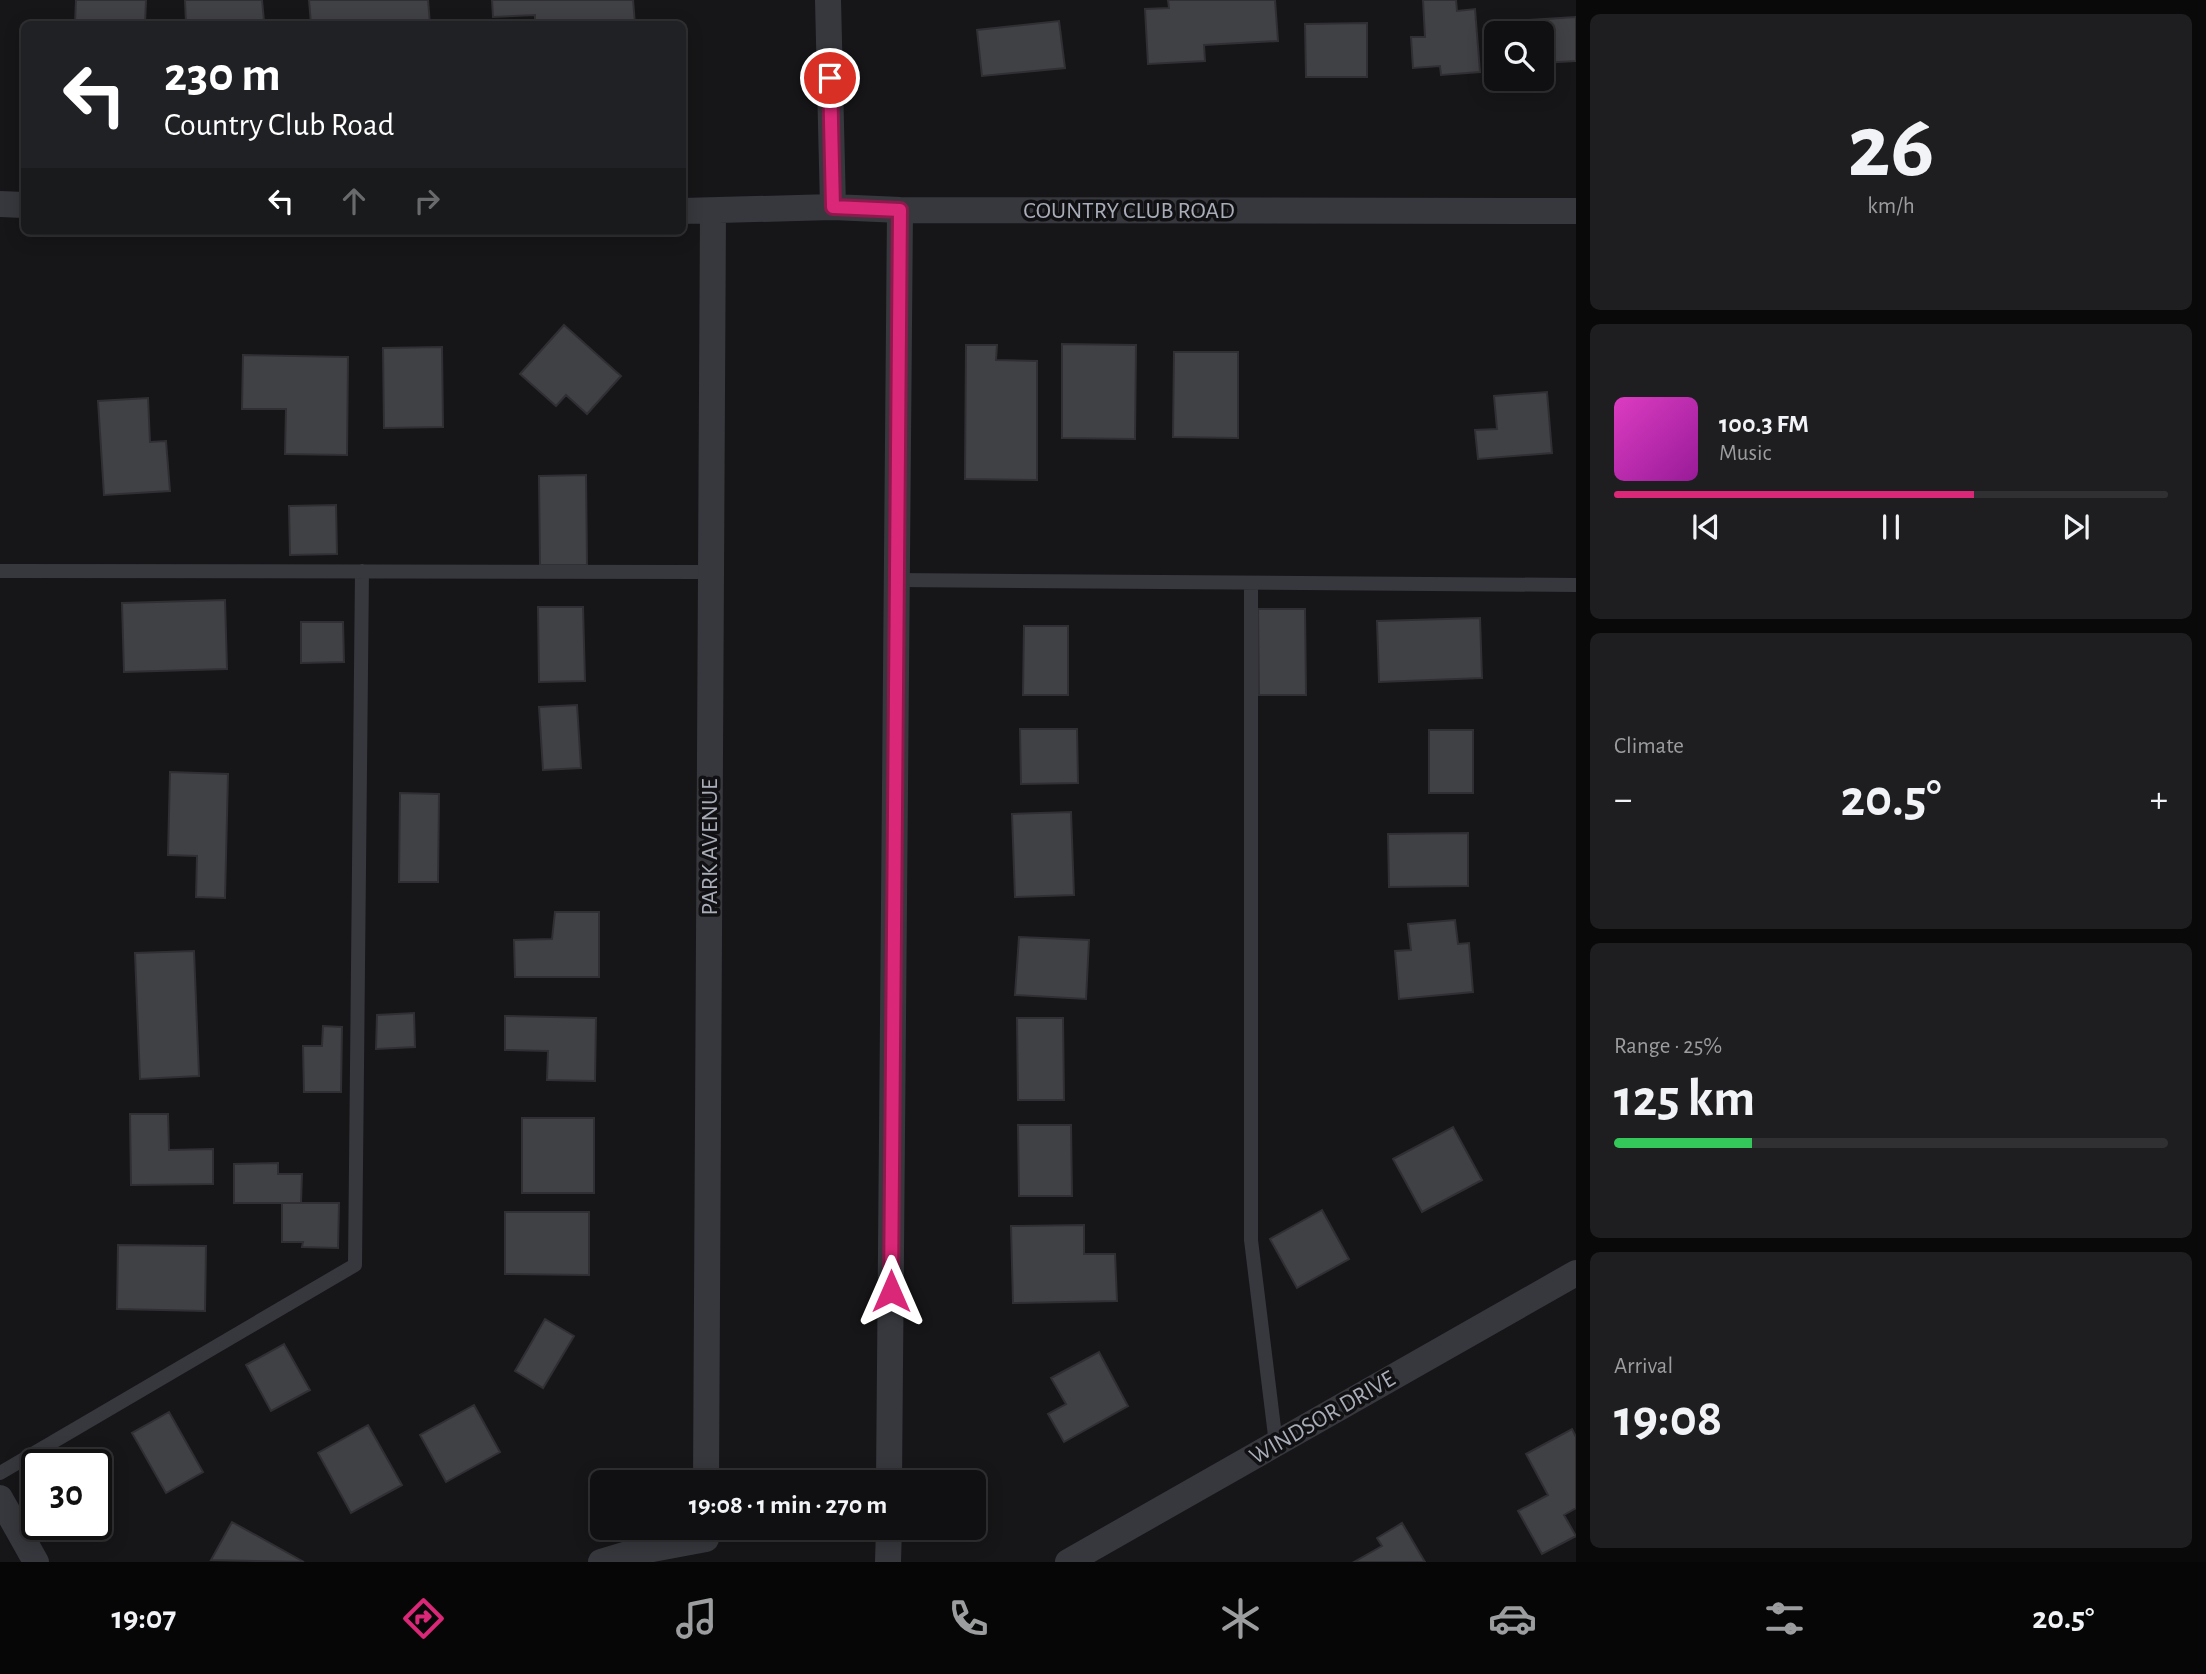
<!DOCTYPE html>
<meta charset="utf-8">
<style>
body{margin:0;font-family:"Alegreya Sans",sans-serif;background:#1e1e20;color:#f1f3f6;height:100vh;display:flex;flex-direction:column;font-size:26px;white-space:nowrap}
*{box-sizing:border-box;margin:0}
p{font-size:23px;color:#9c9d9f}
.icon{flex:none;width:38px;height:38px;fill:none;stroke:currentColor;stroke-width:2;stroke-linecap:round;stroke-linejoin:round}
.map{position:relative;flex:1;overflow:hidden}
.side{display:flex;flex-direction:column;gap:14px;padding:14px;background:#09090a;width:630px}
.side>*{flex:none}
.guide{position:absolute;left:21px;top:21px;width:665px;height:214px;border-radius:10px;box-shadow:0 4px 18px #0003,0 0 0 2px #303032;background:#202124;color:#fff;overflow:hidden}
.fabs{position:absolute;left:1484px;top:21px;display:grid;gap:14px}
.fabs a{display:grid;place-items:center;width:70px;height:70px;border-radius:10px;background:#101012;box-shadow:0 4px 18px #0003,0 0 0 2px #303032;font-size:35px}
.speed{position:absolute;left:21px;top:1449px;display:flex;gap:14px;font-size:35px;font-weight:700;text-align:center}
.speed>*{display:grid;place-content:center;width:91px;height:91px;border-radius:50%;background:#101012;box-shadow:0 4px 18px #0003,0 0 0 2px #303032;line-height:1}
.speed .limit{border:4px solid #111;border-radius:10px;background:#fff;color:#111}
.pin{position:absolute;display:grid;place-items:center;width:60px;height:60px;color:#fff;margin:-30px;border:4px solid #fff;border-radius:50%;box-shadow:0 2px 7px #0007}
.me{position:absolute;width:77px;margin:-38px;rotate:0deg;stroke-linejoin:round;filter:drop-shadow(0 0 5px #0008)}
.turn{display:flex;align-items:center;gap:24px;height:147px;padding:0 28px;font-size:32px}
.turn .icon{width:91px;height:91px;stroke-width:2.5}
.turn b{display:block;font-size:49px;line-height:60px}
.lanes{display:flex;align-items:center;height:66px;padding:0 28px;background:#0003;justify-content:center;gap:35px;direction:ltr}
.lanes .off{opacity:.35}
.big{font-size:52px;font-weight:700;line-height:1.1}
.side .tile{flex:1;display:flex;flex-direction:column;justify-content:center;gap:10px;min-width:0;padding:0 24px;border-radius:10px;background:#1e1e20}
.side .dial{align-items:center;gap:0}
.dial b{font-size:91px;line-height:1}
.song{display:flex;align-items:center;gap:21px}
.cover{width:84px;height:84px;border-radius:10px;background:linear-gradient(135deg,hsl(310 70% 55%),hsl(300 70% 35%))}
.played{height:7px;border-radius:4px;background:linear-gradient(90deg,#db2777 65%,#303032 65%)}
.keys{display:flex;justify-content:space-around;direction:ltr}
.heat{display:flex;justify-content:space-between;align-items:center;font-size:38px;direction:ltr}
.charge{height:10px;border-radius:5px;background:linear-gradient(90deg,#34c759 25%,#303032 0)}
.trip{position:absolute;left:590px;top:1470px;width:396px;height:70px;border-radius:10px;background:#101012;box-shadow:0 4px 18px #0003,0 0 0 2px #303032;font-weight:700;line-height:70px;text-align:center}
.tabs{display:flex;height:112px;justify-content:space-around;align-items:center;background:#060607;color:#9c9d9f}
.tabs .icon{width:49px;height:49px}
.tabs .on{color:#db2777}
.tabs b{font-size:32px;color:#f1f3f6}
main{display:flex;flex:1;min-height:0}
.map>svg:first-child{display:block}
.building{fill:#404145;stroke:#303034;stroke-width:2}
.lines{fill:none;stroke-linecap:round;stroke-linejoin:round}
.lane{stroke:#37383d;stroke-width:14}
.street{stroke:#37383d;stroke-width:26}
.route-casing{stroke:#8e194d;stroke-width:18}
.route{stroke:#db2777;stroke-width:12}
.labels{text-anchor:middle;stroke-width:7;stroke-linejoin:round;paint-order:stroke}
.street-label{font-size:24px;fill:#a8adb8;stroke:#111113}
</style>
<main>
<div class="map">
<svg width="1576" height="1562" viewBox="0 0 1576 1562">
<rect width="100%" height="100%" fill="#161618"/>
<!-- building -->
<path class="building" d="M76,0H146L145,24H75Z
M185,0H262L264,21L186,24Z
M309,0H428L430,24H311Z
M492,0H633L635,24H535V15L493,17Z
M1168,0H1275L1278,41L1204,45L1205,61L1148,64L1145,9L1169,8Z
M1423,0H1456L1457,11L1475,9L1480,72L1441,75L1440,66L1413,68L1411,37H1425Z
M1576,17V61L1542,63V33H1500L1499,22Z
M1059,21L1065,68L982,76L977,30Z
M1367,23V77H1306L1305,24Z
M564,325L621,376L587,414L566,395L556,406L520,374Z
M1062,344L1136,345L1135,439L1062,438Z
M966,345H997L996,360L1037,361V480L965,479Z
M442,347L443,427L384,428L383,348Z
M1174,352H1238V438L1173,437Z
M243,355L348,357L347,455L285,454L286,409H242Z
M1547,392L1552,453L1478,459L1475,430L1497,429L1494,396Z
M148,398L150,442L166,441L170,491L104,495L98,401Z
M586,475L587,565H540L539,476Z
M336,505L337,554L290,555L289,506Z
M225,600L227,669L124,672L122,603Z
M538,607H583L585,681L539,682Z
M1258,609H1305L1306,695H1259Z
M1480,618L1482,678L1379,682L1377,621Z
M301,622H343L344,662L301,663Z
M1024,626H1068V695H1023Z
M577,705L581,768L543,770L539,707Z
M1020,729H1077L1078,783L1021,784Z
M1429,730H1473V793H1429Z
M170,772L228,774L225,898L196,897L197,856L168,855Z
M400,793L439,794L438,882H399Z
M1071,812L1074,895L1015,897L1012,814Z
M1468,833V886L1389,887L1388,834Z
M555,912H599V977H515L514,940L552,939Z
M1455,920L1458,944L1469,943L1473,992L1399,999L1395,951L1411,950L1408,924Z
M1019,937L1089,940L1086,999L1015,995Z
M194,951L199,1076L140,1079L135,953Z
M414,1013L415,1047L376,1049L377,1015Z
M505,1016L596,1018L595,1081L547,1080L548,1051L505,1050Z
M1017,1018H1063L1064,1100H1018Z
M323,1026L342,1027L341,1092H304L303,1046H322Z
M130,1114H168L169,1150L213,1149V1184L131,1185Z
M522,1118H594V1193H522Z
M1018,1125H1071L1072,1196H1019Z
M1453,1127L1482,1180L1422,1212L1393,1159Z
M278,1163V1174H302L301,1203H234V1164Z
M282,1203H339L338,1248L302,1247L303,1242H282Z
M1322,1210L1349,1259L1297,1288L1270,1239Z
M505,1212H589V1275L505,1274Z
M1084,1225V1254H1115L1117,1301L1013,1303L1011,1226Z
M118,1245L206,1246L205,1311L117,1309Z
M545,1319L574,1336L543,1388L515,1371Z
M284,1344L310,1390L271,1411L246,1365Z
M1099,1352L1128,1406L1064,1442L1048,1414L1066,1404L1051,1378Z
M474,1405L500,1452L446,1482L420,1435Z
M169,1412L203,1472L166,1493L132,1433Z
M368,1425L402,1485L351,1513L318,1453Z
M1572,1429L1576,1437V1508L1564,1515L1576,1536L1542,1554L1518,1511L1548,1495L1526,1454Z
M232,1522L304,1562L211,1560Z
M1402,1523L1425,1562H1354L1382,1546L1377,1538Z"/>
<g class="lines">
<!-- lane -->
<path class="lane" d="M0,571L711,572
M897,580L1576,585
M1251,583V1240L1276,1444
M0,1473L355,1265L362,571"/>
<!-- street -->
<path class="street" d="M828,0L833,207
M0,204L24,205
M682,211L833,207L900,210L1576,211
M706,1482L713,211
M889,1482L900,210
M0,1498L36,1562
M601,1562L631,1553L706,1539
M888,1562L889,1528
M1068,1562L1576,1273"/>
</g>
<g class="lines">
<!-- route casing -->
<g class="route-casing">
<path id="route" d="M830,78L833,207L900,210L891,1291"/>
</g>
<!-- route -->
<use href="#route" class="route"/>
</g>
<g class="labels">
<!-- street labels -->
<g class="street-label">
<text x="1129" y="218">COUNTRY CLUB ROAD</text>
<text transform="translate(709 847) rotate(-90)" y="8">PARK AVENUE</text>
<text transform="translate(1322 1417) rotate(-30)" y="8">WINDSOR DRIVE</text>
</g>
</g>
</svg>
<div class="fabs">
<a><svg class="icon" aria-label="search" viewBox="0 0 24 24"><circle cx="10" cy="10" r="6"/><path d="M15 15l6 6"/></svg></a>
</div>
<div class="speed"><div class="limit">30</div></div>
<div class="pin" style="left:830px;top:78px;background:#d93025"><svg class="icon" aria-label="arrive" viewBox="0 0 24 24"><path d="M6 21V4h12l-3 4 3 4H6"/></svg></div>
<svg class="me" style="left:891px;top:1291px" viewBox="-20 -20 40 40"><path d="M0-17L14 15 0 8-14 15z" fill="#db2777" stroke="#fff" stroke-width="4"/></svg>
<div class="trip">19:08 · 1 min · 270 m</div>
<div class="guide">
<div class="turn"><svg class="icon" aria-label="left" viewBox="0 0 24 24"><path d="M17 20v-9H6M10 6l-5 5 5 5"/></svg><div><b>230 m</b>Country Club Road</div></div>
<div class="lanes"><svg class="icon" aria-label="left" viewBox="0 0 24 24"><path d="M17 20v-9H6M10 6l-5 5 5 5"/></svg><svg class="icon off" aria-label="ahead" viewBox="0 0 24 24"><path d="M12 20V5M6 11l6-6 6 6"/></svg><svg class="icon off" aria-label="right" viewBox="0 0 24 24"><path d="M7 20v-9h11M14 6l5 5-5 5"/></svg></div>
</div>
</div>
<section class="side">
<div class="tile dial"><b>26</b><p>km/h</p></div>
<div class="tile">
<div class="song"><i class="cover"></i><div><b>100.3 FM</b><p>Music</p></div></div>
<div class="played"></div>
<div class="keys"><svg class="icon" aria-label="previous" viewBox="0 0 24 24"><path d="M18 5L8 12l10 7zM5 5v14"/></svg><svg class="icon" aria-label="pause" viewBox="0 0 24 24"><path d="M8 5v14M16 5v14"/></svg><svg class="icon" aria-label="next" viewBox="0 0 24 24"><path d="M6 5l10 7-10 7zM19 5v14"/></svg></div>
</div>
<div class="tile"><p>Climate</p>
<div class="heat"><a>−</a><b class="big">20.5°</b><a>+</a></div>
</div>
<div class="tile"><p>Range · 25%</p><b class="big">125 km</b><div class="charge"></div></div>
<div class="tile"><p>Arrival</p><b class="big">19:08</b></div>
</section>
</main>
<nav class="tabs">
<b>19:07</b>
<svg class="icon on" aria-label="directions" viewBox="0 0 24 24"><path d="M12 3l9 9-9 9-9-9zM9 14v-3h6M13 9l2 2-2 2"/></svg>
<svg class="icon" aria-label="music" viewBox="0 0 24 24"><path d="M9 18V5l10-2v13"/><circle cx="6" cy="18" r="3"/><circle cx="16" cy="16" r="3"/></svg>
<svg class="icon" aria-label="phone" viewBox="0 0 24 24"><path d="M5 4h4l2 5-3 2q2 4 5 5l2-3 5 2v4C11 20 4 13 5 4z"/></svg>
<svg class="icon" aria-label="climate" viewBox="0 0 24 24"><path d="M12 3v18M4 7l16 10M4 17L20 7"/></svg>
<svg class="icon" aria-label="car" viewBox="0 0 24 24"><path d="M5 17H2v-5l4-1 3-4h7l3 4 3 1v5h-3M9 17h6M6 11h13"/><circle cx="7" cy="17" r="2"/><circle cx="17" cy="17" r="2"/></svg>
<svg class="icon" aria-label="filters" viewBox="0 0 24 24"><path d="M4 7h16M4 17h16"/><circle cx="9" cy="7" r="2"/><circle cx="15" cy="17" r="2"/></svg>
<b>20.5°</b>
</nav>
